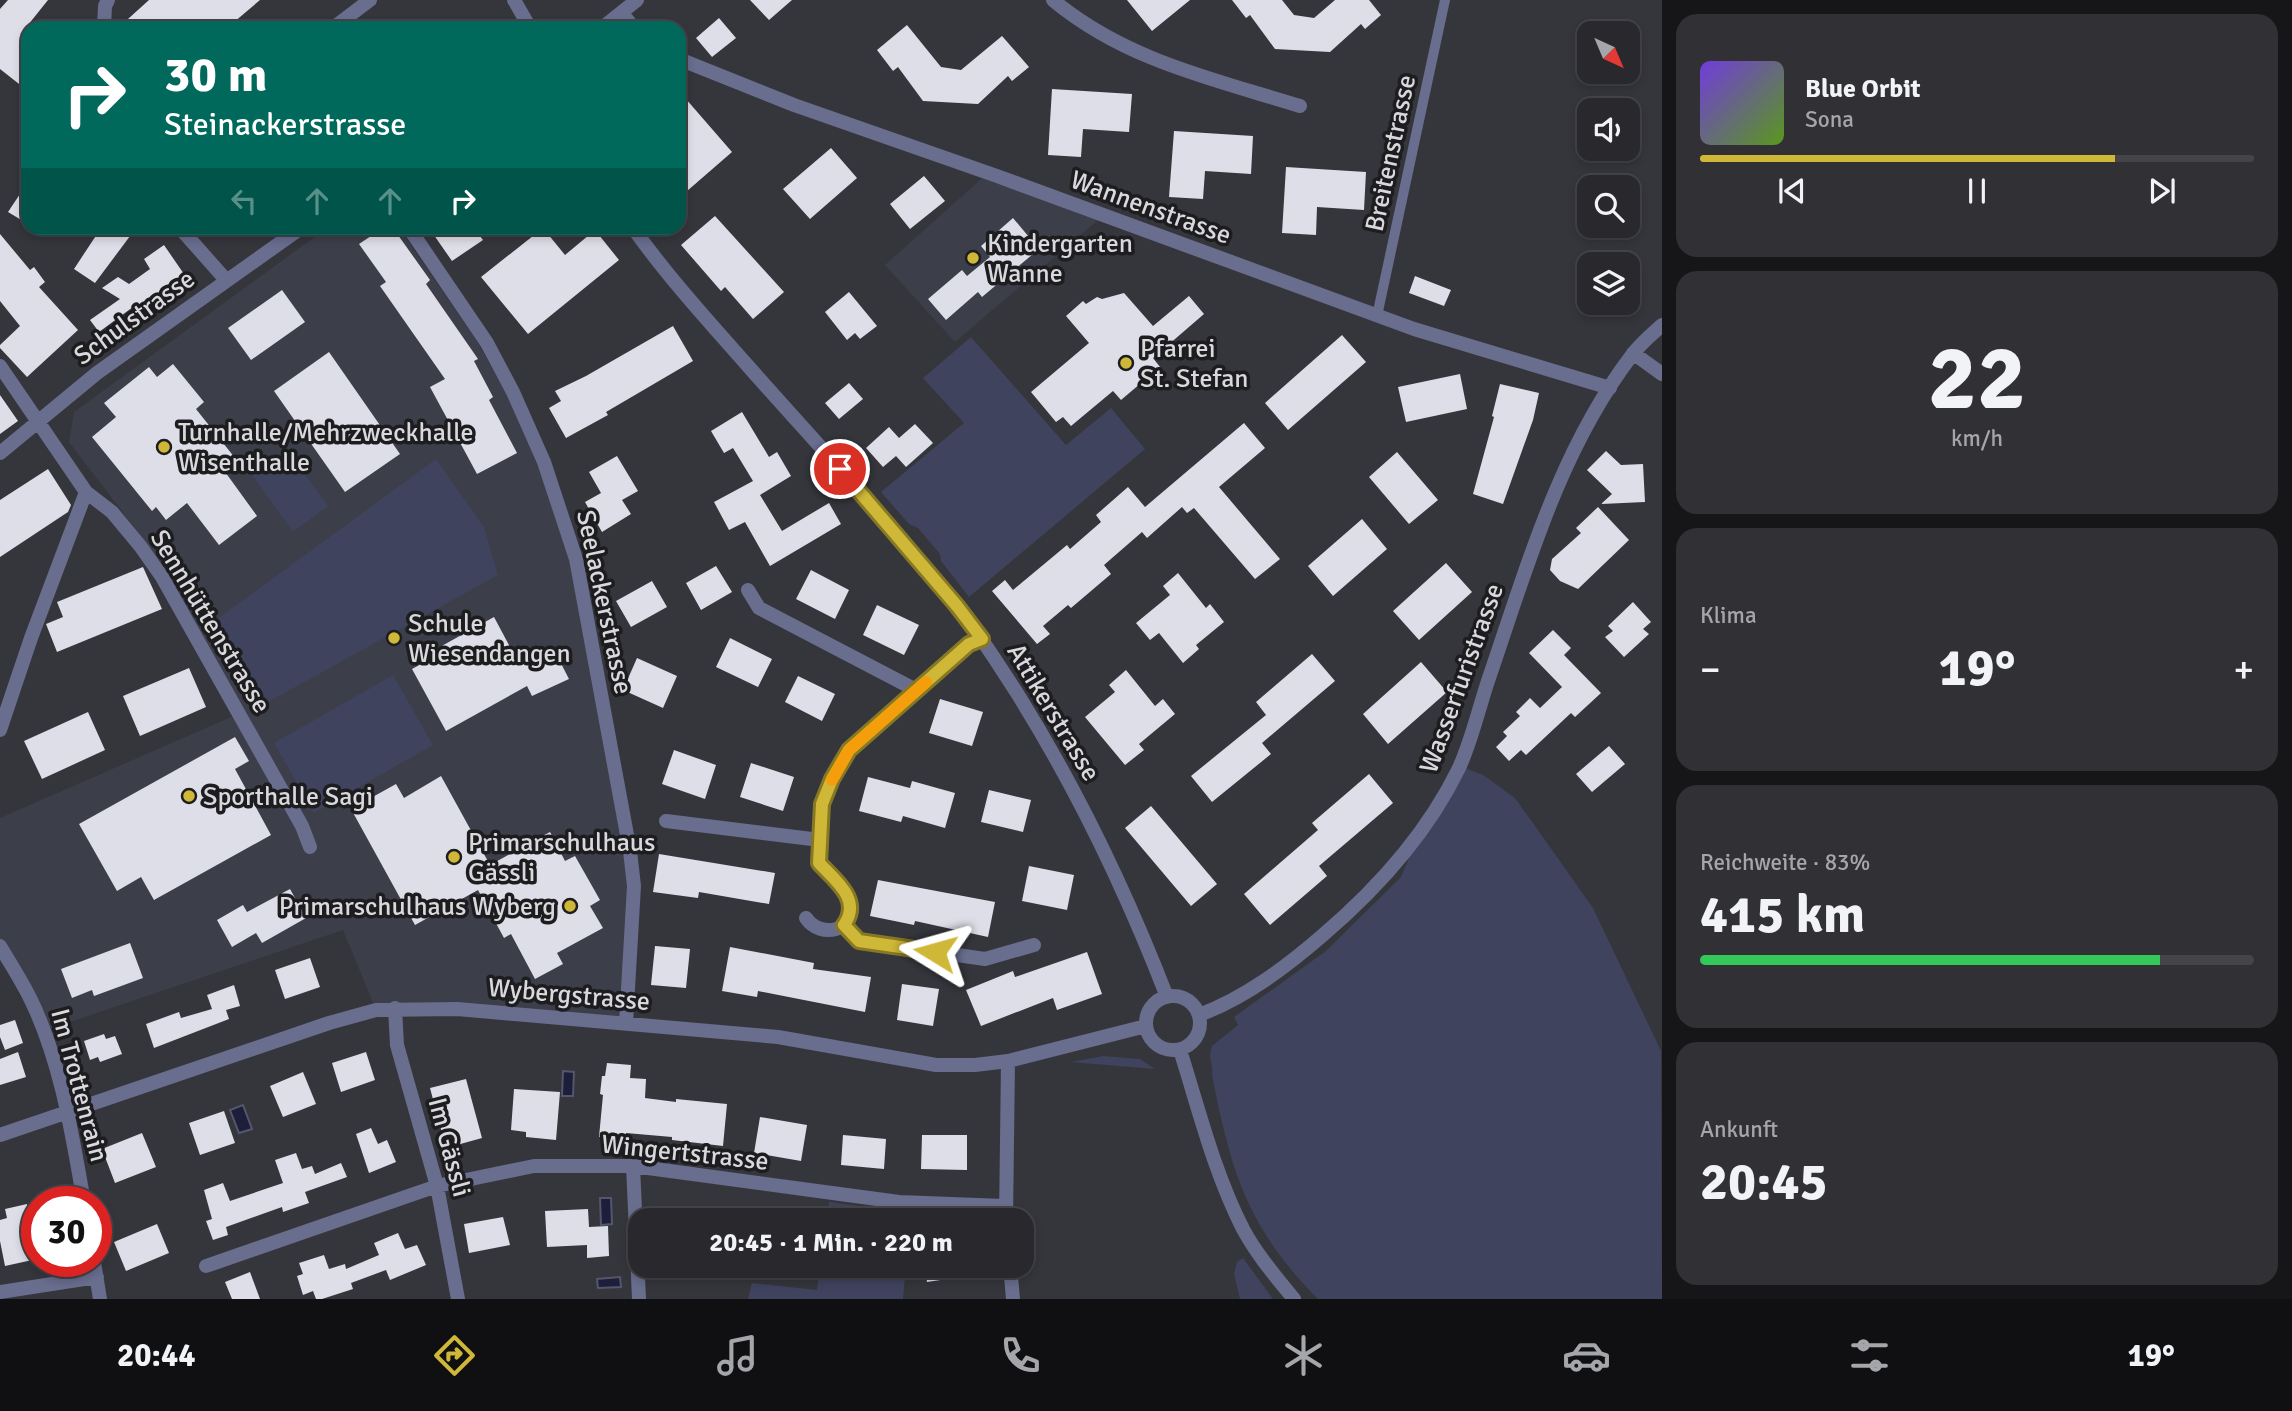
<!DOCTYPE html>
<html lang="de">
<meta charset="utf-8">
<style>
body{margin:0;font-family:Signika,sans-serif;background:#303035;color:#f1f3f6;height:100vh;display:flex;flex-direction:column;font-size:26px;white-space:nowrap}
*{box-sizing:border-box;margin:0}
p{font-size:23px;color:#a5a6aa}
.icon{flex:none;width:38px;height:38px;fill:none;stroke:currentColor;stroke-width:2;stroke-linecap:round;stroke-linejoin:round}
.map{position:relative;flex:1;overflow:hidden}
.sheet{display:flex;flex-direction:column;gap:14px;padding:14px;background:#161619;width:630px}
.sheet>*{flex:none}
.guide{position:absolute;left:21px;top:21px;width:665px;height:214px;border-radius:21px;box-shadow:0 4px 10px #0003,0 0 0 2px #444449;background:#00695c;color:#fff;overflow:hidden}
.needle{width:46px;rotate:136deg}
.fabs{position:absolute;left:1577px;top:21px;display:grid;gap:14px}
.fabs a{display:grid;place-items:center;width:63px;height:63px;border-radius:14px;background:#28282d;box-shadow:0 4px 10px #0003,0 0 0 2px #444449;font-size:35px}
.speed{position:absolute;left:21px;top:1186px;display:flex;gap:14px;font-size:35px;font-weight:700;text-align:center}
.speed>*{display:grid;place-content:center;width:91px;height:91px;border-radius:50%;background:#28282d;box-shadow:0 4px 10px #0003,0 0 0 2px #444449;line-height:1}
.speed .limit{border:10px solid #d22;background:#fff;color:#111}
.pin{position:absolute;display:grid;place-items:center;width:60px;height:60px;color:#fff;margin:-30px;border:4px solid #fff;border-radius:50%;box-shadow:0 2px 7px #0007}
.me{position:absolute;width:77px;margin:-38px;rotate:278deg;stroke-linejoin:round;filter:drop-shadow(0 0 5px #0008)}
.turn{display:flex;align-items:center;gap:24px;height:147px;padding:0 28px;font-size:32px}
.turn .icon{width:91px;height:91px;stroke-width:2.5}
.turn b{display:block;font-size:49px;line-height:60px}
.lanes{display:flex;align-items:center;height:66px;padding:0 28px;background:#0003;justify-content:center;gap:35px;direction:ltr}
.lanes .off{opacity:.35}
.big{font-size:52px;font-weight:800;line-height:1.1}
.sheet .card{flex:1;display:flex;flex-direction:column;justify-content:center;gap:10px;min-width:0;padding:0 24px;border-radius:21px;background:#303035}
.sheet .dial{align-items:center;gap:0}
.dial b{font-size:91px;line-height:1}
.song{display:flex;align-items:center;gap:21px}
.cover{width:84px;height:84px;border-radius:10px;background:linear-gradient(135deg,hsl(260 70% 55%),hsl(90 70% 35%))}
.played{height:7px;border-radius:4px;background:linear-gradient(90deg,#cfb837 75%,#444449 75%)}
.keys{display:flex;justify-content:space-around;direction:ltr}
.heat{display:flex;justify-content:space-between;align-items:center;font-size:38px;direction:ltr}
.charge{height:10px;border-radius:5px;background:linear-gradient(90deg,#34c759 83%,#444449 0)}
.trip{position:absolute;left:628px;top:1208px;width:406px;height:70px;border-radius:21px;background:#28282d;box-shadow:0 4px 10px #0003,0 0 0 2px #444449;font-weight:800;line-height:70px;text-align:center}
.tabs{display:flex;height:112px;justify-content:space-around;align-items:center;background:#101012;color:#a5a6aa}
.tabs .icon{width:49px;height:49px}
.tabs .active{color:#cfb837}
.tabs b{font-size:32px;color:#f1f3f6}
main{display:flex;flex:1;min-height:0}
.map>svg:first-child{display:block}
.built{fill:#3c3e4a}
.green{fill:#3f435d}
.water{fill:#1c1e3b;stroke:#55566c;stroke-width:2}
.building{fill:#dddee7}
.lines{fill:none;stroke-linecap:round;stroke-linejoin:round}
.service{stroke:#696d8e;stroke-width:10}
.minor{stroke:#696d8e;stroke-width:14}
.route-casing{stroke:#877824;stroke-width:18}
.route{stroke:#cfb837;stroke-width:12}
.slow{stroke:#f59e0b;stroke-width:12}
.poi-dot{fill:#cfb837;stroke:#1d1d20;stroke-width:2.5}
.labels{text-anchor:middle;stroke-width:7;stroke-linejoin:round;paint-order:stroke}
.street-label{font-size:26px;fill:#d9d9dd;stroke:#1d1d20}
.poi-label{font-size:26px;fill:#d9d9dd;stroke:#1d1d20;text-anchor:start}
</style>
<main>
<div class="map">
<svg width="1662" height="1299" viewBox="0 0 1662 1299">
<rect width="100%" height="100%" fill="#35363c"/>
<!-- built -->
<path class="built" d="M988,173L1104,215L955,342L885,265Z
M327,228H399L478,343L508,397L539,468L570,563L630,851L626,1023L376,1010L343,930L43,1031L0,946V818L238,714L170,574L69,442L74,412Z"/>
<!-- green -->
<path class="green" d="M971,337L1066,445L1111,408L1145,449L969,597L941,561L940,554L918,528L909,524L881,492L964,423L923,378Z
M288,451L328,506L293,532L252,475Z
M436,459L484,527L498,575L261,706L216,620Z
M393,675L433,745L314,813L274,743Z
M1460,766L1483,775L1515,798L1545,840L1593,908L1661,1051L1662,1299H1318C1246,1227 1230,1168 1211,1070L1213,1075L1210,1056L1212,1046L1238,1025L1234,1017L1326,951L1401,877L1417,839Z
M1103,1056L1140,1059L1155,1069L1071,1062Z
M829,1202L910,1213V1220H827Z
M1243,1258L1273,1299H1240L1234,1274L1237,1262Z
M820,1265H906L903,1299H748L752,1283L817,1290Z"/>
<!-- water -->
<path class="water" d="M563,1071L574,1072L573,1096H562Z
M243,1105L252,1129L239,1133L230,1110Z
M600,1198H611L612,1224L601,1225Z
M620,1277L621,1287L598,1288L597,1279Z"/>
<!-- building -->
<path class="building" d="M8,0H48L28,25V91L0,69V9Z
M149,0H260L227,28H118Z
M750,0H792L769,20Z
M1127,0H1190L1152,31Z
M1232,0H1282L1294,15L1314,18L1335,0H1369L1381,15L1365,29L1361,24L1330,52L1275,49L1250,15L1246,18Z
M719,18L736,38L712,57L696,38Z
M907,25L941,67L961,70L1002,36L1029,67L1012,81L1008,76L978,104L923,101L898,67L893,71L877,50Z
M1052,89L1132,94L1129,132L1083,129L1081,157L1048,155Z
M679,91L732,152L679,198Z
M1174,131L1253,136L1251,174L1205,171L1203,199L1169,197Z
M831,148L857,178L810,219L783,189Z
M1286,167L1366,172L1364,210L1317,207L1316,235L1282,233Z
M924,176L945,201L910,229L890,204Z
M28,182V224L8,212Z
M715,216L784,292L753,319L725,287L721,291L681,245Z
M1013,218L1039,249L982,297L978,292L946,320L928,299L962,270L967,276L990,257L981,246Z
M101,228H136L95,283L74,269Z
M383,228H393L430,280L426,284L478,359L474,361L493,397L489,400L517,453L477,474L430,387L445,379L380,286L386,282L359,244Z
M429,228H474L483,240L452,261Z
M543,228L565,255L595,230L619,260L528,334L481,277Z
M0,234L30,270L34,267L45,282L39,287L78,330L27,377L0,348V345L20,326L0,301Z
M164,245L186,277L136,311L133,307L99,332L90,320L120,299L102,288L118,277L129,284L150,269L144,259Z
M1415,276L1451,290L1444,306L1409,293Z
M282,290L305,322L251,360L228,328Z
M849,292L877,326L860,339L855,333L847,340L825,312Z
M1124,293L1153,326L1189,296L1204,314L1153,358L1160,367L1121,400L1113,391L1071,426L1063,417L1056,422L1031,392L1089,343L1066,316L1083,301L1086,304L1097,297L1102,299Z
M673,326L693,361L606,412L608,415L566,438L549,408L561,401L555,391L586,376Z
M1342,335L1366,362L1288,430L1265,403Z
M329,352L400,454L345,492L274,391Z
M173,364L204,402L196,409L235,458L223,469L257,516L219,545L187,503L166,520L156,507L152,511L92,437L116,417L104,403L149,367L157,377Z
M1460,374L1467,409L1406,422L1398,387Z
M849,383L863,399L839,419L825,403Z
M1500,384L1539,393L1533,420L1503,504L1473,494L1494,417L1492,416Z
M0,395L18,421L0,434Z
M742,412L769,457L777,452L791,476L760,495L782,531L829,503L841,524L770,566L745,522L729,530L714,502L753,481L733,448L724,453L711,431Z
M1244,423L1265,448L1219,487L1280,559L1255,579L1194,508L1187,513L1182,507L1147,538L1142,532L1104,565L1111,574L1071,608L1068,605L1043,626L1050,634L1037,644L992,591L1005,580L1013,590L1067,545L1070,549L1101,522L1096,515L1128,487L1145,507Z
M915,424L933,443L906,467L896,456L883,467L866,448L889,427L899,438Z
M1606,451L1621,465L1643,464L1645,502L1601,504L1612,494L1587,470Z
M1397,452L1438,500L1409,524L1369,477Z
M617,456L638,491L622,500L631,514L602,532L585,502L601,493L589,472Z
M48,469L71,505L68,512L0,557V500Z
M1598,507L1629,540L1578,589L1560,581L1550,570L1552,559L1581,533L1576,528Z
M1362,519L1387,549L1333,596L1308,566Z
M1446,563L1472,592L1419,640L1393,611Z
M716,566L732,592L701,610L686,583Z
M143,567L162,609L57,652L46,624L63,617L57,602Z
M811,570L849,590L835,619L796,599Z
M1178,573L1206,608L1210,604L1224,622L1196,645L1199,649L1183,663L1159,633L1150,640L1136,623L1170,595L1163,586Z
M652,581L667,607L631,627L616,601Z
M1633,602L1651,622L1643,629L1649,634L1624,657L1605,637L1613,631L1608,626Z
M877,605L919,625L904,655L863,635Z
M494,617L519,664L552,646L569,679L532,696L527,686L446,731L412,669L432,658L429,653Z
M1553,630L1571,648L1564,655L1601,693L1575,717L1571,713L1526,755L1521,750L1509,761L1496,747L1507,736L1503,732L1520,716L1516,712L1530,698L1540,708L1562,687L1529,653Z
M730,638L772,659L758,687L716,667Z
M1312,654L1335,681L1262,743L1271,754L1212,802L1191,776L1266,715L1256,702Z
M637,658L677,676L663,708L623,690Z
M1421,662L1447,692L1388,744L1363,714Z
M189,668L206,707L140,736L123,696Z
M1126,670L1155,706L1163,699L1175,714L1139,744L1144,750L1125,765L1085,717L1115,692L1109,685Z
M798,676L835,694L822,721L785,702Z
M940,699L983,712L972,746L929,733Z
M88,712L105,750L42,779L24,741Z
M235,737L249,761L235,769L271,835L154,900L141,877L117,891L79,824Z
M1609,746L1625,764L1592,792L1576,774Z
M674,750L716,765L705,799L662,784Z
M751,763L794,777L783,811L740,797Z
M1369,774L1393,803L1319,866L1327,876L1270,925L1244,894L1318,830L1312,823Z
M441,776L490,865L550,832L565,861L575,856L600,900L590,906L603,928L557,953L563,964L535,979L511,934L504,938L478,890L415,925L351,809L396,784L404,798Z
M868,777L910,788L912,781L955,793L945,828L903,816L901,822L859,811Z
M989,790L1031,800L1023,832L981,822Z
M1151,806L1217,884L1191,906L1125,828Z
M659,854L775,873L769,904L699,892L698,898L653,892Z
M1029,866L1074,875L1067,910L1022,901Z
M878,880L995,902L988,937L915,921L914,925L870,916Z
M290,889L306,918L262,943L256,933L232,947L217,920L243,905L247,912Z
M130,943L143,978L94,996L92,990L72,998L61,969Z
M655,946L690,949L686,988L651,985Z
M730,947L814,963L813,969L871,977L865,1012L758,991L757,997L722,991Z
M1087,952L1102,994L1057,1010L1053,998L981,1026L966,990L1013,971L1015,977Z
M310,958L320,987L285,999L275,970Z
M902,984L939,989L933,1026L897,1020Z
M234,985L240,1006L226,1010L229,1019L154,1048L146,1024L179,1012L181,1018L212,1009L207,995Z
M15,1020L23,1043L5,1050L0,1037V1025Z
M104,1034L106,1039L115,1036L122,1054L100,1062L98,1057L90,1060L84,1041Z
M18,1052L26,1077L0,1085V1059Z
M366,1052L375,1080L341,1092L332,1063Z
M607,1063L631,1065L630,1078L646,1079L645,1098L676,1102V1099L727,1104L723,1146L672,1140V1137L626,1133L625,1139L599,1137L603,1095L600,1094L602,1076H605Z
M303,1072L316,1104L283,1117L270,1086Z
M466,1079L482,1138L446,1148L430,1088Z
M514,1089L560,1092L556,1140L526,1137V1132L511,1130Z
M224,1111L235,1143L200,1155L189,1123Z
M760,1117L807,1125L801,1161L754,1153Z
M371,1128L378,1144L387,1140L396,1162L369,1173L356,1134Z
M142,1133L156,1167L115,1183L102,1149Z
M843,1135L886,1139L884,1169L841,1165Z
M922,1135H967V1170L921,1169Z
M296,1153L302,1169L312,1166L315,1174L341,1163L347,1177L305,1192L309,1203L283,1212L282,1207L226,1227L228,1235L213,1240L206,1221L212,1219L204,1190L223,1183L230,1201L283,1183L275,1160Z
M27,1204L29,1215L37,1213V1259L5,1266L0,1241V1220L7,1218L5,1209Z
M588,1209L589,1227L608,1226L609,1256L587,1258V1245L547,1247L545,1211Z
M503,1217L510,1245L469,1253L464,1224Z
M157,1224L169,1253L126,1271L114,1242Z
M398,1233L405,1249L417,1245L426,1265L390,1280L386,1270L351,1283L353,1289L322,1299H316L313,1291L303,1295L297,1276L303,1274L299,1263L324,1255L329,1269L345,1264L346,1269L379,1255L374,1243Z
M925,1265H973L974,1275L927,1282Z
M250,1272L260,1299H232L225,1282Z"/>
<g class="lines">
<!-- service -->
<path class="service" d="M1377,316L1445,0"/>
<!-- minor -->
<path class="minor" d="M514,0L530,28
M1053,0C1125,60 1213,79 1300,106
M622,13L634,28
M104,28L105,6L108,0
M333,28L370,0
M602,28L637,0
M679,59L794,105L997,176L1414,329L1610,388
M180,228L226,280
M409,228L487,343L513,392L544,462L576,559L630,851L634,886L626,1023
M633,228C668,277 708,321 748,366C818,445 891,523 957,606C979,633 998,664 1017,693C1077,789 1126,891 1167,997
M1633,353L1662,374
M0,366L86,492L112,512L141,547L162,577L302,826L310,847
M0,453L97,373L301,228
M748,590L759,608L916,690
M0,730L31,638L86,492
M666,821L820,840
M806,918C821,940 857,930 851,903C848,888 829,874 819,863L822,804L832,779L849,750L969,644L982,639
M844,925L859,941L985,959L1034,945
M0,946C10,963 21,980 30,998C61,1061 72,1134 84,1202
M1146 1023a27 27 0 1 1 54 0a27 27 0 1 1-54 0Z
M395,1008L397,1045L437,1186L458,1299
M1199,1015C1245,998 1286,967 1323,935C1378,888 1427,834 1459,768C1472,740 1479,707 1489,678C1527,567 1560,449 1632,355C1640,344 1652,334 1662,325
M1180,1050C1199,1110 1214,1172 1243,1229C1257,1255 1276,1277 1294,1299
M0,1135L329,1023L376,1010L457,1009L778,1037L936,1065H975L1008,1061L1146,1026
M633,1166L639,1299
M1006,1220L1008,1061
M94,1262L100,1299
M1010,1265L1013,1299
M206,1266L437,1186L534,1166H633L899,1202L1004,1206
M0,1292L97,1277"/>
</g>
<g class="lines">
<!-- route casing -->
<g class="route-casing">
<path id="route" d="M840,469L957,606L982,639L969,644L849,750L832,779L822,804L819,863C836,881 862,900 844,925L859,941L935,952"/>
</g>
<!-- route -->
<use href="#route" class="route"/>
<!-- slow -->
<path class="slow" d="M832,780L849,750L926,682"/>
</g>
<!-- markers -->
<g class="poi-dot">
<circle cx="973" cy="258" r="7"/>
<circle cx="1126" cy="363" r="7"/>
<circle cx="164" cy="447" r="7"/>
<circle cx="394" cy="638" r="7"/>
<circle cx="189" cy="796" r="7"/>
<circle cx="454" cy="857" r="7"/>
<circle cx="570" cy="906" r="7"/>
</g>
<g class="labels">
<!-- street labels -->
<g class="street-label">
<text transform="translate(1390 153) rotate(-78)" y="9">Breitenstrasse</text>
<text transform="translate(1151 207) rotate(20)" y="9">Wannenstrasse</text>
<text transform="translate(134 317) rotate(-36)" y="9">Schulstrasse</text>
<text transform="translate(605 602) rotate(78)" y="9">Seelackerstrasse</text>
<text transform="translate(211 621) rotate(59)" y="9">Sennhüttenstrasse</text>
<text transform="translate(1461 678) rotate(-70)" y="9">Wasserfuristrasse</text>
<text transform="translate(1054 712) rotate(59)" y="9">Attikerstrasse</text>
<text transform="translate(569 994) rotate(5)" y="9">Wybergstrasse</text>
<text transform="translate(80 1085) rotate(75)" y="9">Im Trottenrain</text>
<text transform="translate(450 1147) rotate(75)" y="9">Im Gässli</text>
<text transform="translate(685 1152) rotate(6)" y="9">Wingertstrasse</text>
</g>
<!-- poi labels -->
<g class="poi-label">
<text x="987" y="252">Kindergarten<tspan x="987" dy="30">Wanne</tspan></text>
<text x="1140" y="357">Pfarrei<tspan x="1140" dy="30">St. Stefan</tspan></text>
<text x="178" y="441">Turnhalle/Mehrzweckhalle<tspan x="178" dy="30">Wisenthalle</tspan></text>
<text x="408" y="632">Schule<tspan x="408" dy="30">Wiesendangen</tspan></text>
<text x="203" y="805">Sporthalle Sagi</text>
<text x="468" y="851">Primarschulhaus<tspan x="468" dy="30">Gässli</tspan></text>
<text x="556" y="915" text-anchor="end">Primarschulhaus Wyberg</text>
</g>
</g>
</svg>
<div class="fabs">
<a><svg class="needle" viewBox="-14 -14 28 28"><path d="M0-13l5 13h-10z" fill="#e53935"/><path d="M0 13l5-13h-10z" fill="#a5a6aa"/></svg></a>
<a><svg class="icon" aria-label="sound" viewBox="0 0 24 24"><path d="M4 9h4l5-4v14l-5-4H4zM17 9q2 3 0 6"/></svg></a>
<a><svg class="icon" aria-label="search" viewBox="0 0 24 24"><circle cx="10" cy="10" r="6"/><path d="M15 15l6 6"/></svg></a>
<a><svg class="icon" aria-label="layers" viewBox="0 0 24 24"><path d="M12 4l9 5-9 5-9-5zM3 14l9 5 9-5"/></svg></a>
</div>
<div class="speed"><div class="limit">30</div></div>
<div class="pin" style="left:840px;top:469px;background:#d93025"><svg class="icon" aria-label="arrive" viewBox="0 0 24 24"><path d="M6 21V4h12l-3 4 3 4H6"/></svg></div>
<svg class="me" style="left:935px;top:952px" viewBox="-20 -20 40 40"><path d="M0-17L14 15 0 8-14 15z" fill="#cfb837" stroke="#fff" stroke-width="4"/></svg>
<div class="trip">20:45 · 1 Min. · 220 m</div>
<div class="guide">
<div class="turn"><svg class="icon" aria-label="right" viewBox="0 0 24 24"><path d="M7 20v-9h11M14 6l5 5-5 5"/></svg><div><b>30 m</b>Steinackerstrasse</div></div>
<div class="lanes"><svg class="icon off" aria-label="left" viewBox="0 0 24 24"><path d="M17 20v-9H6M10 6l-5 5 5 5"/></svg><svg class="icon off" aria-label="ahead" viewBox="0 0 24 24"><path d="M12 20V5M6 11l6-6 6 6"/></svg><svg class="icon off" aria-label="ahead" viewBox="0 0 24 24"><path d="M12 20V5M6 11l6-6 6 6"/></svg><svg class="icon" aria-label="right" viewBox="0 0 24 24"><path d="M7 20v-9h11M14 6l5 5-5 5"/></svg></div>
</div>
</div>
<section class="sheet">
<div class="card">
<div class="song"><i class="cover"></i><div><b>Blue Orbit</b><p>Sona</p></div></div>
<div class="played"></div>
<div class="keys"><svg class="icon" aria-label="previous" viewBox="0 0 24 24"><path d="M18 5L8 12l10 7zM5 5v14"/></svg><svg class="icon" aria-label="pause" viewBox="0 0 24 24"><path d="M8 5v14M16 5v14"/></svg><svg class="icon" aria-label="next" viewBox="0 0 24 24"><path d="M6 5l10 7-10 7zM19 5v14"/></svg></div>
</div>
<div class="card dial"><b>22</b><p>km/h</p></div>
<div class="card"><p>Klima</p>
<div class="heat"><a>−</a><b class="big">19°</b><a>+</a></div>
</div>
<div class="card"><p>Reichweite · 83%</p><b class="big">415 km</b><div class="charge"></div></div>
<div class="card"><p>Ankunft</p><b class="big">20:45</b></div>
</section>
</main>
<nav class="tabs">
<b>20:44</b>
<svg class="icon active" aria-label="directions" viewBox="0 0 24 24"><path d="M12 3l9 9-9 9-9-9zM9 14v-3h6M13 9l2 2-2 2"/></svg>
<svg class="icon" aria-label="music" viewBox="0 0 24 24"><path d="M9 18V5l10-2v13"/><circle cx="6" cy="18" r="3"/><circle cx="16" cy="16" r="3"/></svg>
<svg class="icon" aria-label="phone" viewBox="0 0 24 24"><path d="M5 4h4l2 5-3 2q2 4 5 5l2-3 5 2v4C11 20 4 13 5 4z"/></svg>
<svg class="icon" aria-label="climate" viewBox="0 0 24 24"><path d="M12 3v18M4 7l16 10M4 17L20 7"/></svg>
<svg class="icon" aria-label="car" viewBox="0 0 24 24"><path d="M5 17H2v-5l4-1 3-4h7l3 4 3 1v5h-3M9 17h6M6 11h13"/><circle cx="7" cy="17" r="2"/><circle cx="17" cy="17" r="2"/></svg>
<svg class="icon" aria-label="filters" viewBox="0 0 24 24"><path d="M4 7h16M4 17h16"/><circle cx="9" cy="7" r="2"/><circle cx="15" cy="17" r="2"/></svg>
<b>19°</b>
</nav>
